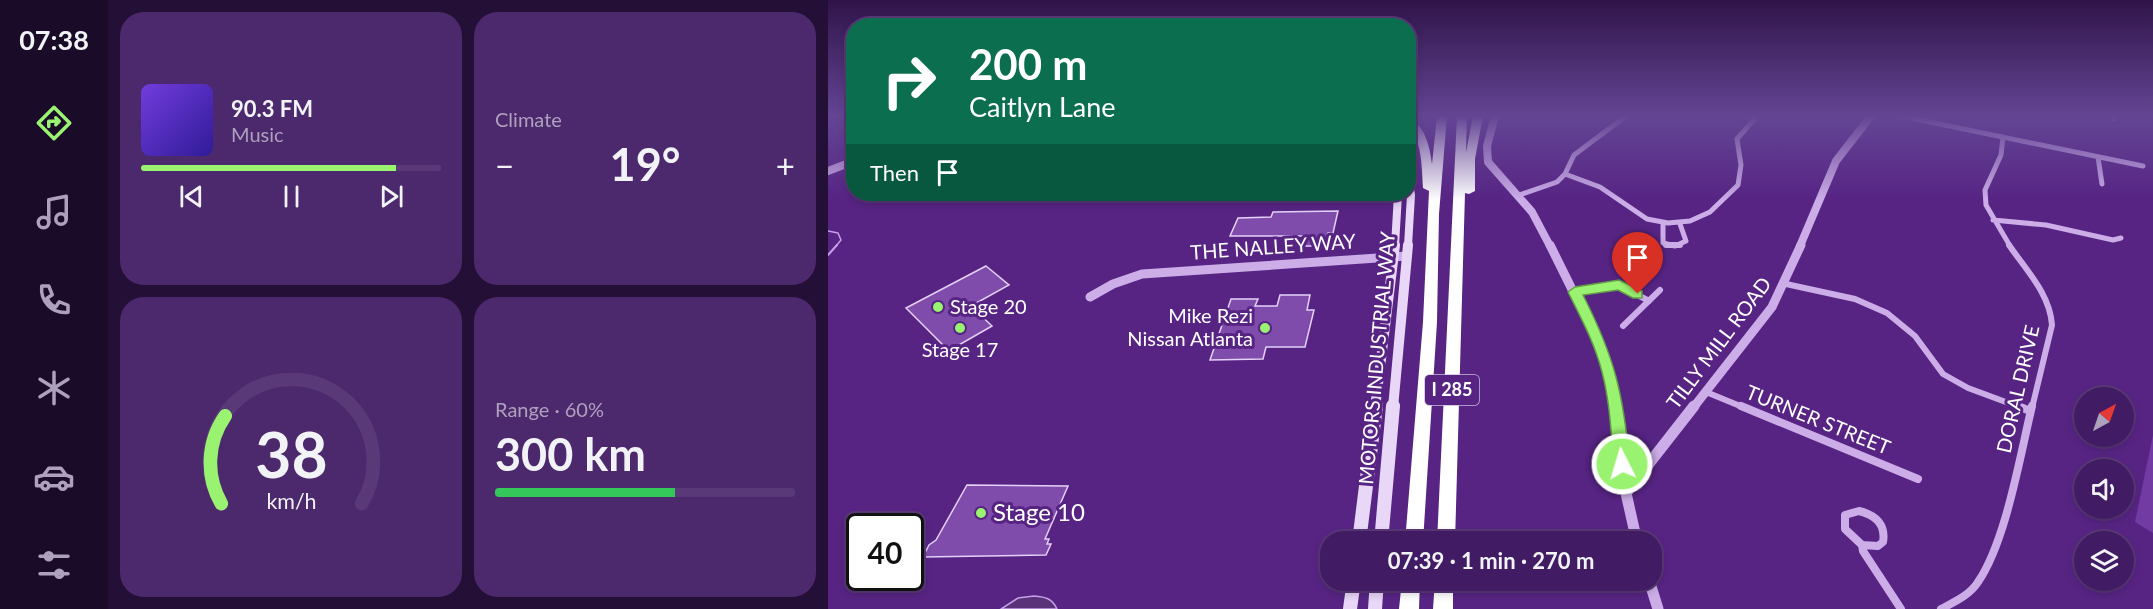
<!DOCTYPE html>
<meta charset="utf-8">
<style>
body{margin:0;font-family:Lato,sans-serif;background:#4c286c;color:#f1f3f6;height:100vh;display:flex;flex-direction:column;font-size:22px;white-space:nowrap}
*{box-sizing:border-box;margin:0}
p{font-size:20px;color:#aea1be}
.icon{flex:none;width:33px;height:33px;fill:none;stroke:currentColor;stroke-width:2;stroke-linecap:round;stroke-linejoin:round}
.map{position:relative;flex:1;overflow:hidden}
.drawer{display:flex;flex-direction:column;gap:12px;padding:12px;background:#240f36;width:720px}
.drawer>*{flex:none}
.top-card{position:absolute;left:18px;top:18px;width:570px;height:183px;border-radius:24px;box-shadow:0 3px 9px #0003,0 0 0 2px #5a3978;background:#0b6e4f;color:#fff;overflow:hidden}
.needle{width:39px;rotate:40deg}
.controls{position:absolute;left:1246px;top:387px;display:grid;gap:12px}
.controls a{display:grid;place-items:center;width:60px;height:60px;border-radius:50%;background:#411b63;box-shadow:0 3px 9px #0003,0 0 0 2px #5a3978;font-size:30px}
.speed{position:absolute;left:18px;top:513px;display:flex;gap:12px;font-size:30px;font-weight:700;text-align:center}
.speed>*{display:grid;place-content:center;width:78px;height:78px;border-radius:50%;background:#411b63;box-shadow:0 3px 9px #0003,0 0 0 2px #5a3978;line-height:1}
.speed .limit{border:3px solid #111;border-radius:9px;background:#fff;color:#111}
.pin{position:absolute;display:grid;place-items:center;width:51px;height:51px;color:#fff;margin:-62px -26px;border-radius:50% 50% 50% 0;rotate:-45deg;box-shadow:0 0 6px #0007}
.pin .icon{rotate:45deg}
.me{position:absolute;width:66px;margin:-33px;rotate:355deg;stroke-linejoin:round;filter:drop-shadow(0 0 4px #0008)}
.turn{display:flex;align-items:center;gap:21px;height:126px;padding:0 24px;font-size:27px}
.turn .icon{width:78px;height:78px;stroke-width:2.5}
.turn b{display:block;font-size:42px;line-height:51px}
.then{display:flex;align-items:center;height:57px;padding:0 24px;background:#0003;gap:12px;font-size:22px}
.big{font-size:45px;font-weight:700;line-height:1.1}
.drawer .widget{flex:1;display:flex;flex-direction:column;justify-content:center;gap:9px;min-width:0;padding:0 21px;border-radius:24px;background:#4c286c}
.drawer .dial{align-items:center;gap:0}
.dial svg{height:156px;overflow:visible;fill:none;stroke:#5a3978;stroke-width:7;stroke-linecap:round;text-anchor:middle}
.dial text{fill:#f1f3f6;stroke:none}
.song{display:flex;align-items:center;gap:18px}
.cover{width:72px;height:72px;border-radius:9px;background:linear-gradient(135deg,hsl(260 70% 55%),hsl(250 70% 35%))}
.played{height:6px;border-radius:3px;background:linear-gradient(90deg,#9af370 85%,#5a3978 85%)}
.keys{display:flex;justify-content:space-around;direction:ltr}
.heat{display:flex;justify-content:space-between;align-items:center;font-size:33px;direction:ltr}
.charge{height:9px;border-radius:4px;background:linear-gradient(90deg,#34c759 60%,#5a3978 0)}
.drawer .tiles{flex:1;display:grid;gap:12px;grid-template-columns:repeat(2,1fr)}
.trip{position:absolute;left:492px;top:531px;width:342px;height:60px;border-radius:24px;background:#411b63;box-shadow:0 3px 9px #0003,0 0 0 2px #5a3978;font-weight:700;line-height:60px;text-align:center}
main{display:flex;flex:1;min-height:0}
.tabs{display:flex;flex-direction:column;width:108px;justify-content:space-around;align-items:center;background:#1a0b28;color:#aea1be}
.tabs .icon{width:42px;height:42px}
.tabs .on{color:#9af370}
.tabs b{font-size:27px;color:#f1f3f6}
.map>svg:first-child{display:block}
.green{fill:#713ba3}
.water{fill:#5a327a;stroke:#c5a1e9;stroke-width:1.5}
.lines{fill:none;stroke-linecap:round;stroke-linejoin:round}
.stream-far1{stroke:#c5a1e9;stroke-width:1.5}
.stream{stroke:#c5a1e9;stroke-width:2}
.building{fill:#7f4cac;stroke:#e4d1f6;stroke-width:1.5}
.minor-far2{stroke:#ccade8;stroke-width:5}
.minor-far1{stroke:#ccade8;stroke-width:6}
.minor{stroke:#ccade8;stroke-width:8}
.tertiary-far2{stroke:#ccade8;stroke-width:8}
.tertiary-far1{stroke:#ccade8;stroke-width:9}
.tertiary{stroke:#ccade8;stroke-width:11}
.secondary-far2{stroke:#e8d7f7;stroke-width:8}
.secondary-far1{stroke:#e8d7f7;stroke-width:10}
.secondary{stroke:#e8d7f7;stroke-width:14}
.motorway{fill:#fff;fill-rule:evenodd}
.route{fill:#9af370;stroke:#649e49;stroke-width:1.5}
.poi-dot{fill:#9af370;stroke:#572484;stroke-width:2}
.labels{text-anchor:middle;stroke-width:6;stroke-linejoin:round;paint-order:stroke}
.shield{fill:#572484;stroke:#cdbdda;stroke-width:1.5}
.shield-label{font-size:18px;font-weight:bold;fill:#fff}
.street-label{font-size:20px;fill:#fff;stroke:#572484}
.poi-label{font-size:20px;fill:#fff;stroke:#572484;text-anchor:start}
.near-poi-label{font-size:24px;fill:#fff;stroke:#572484;text-anchor:start}
</style>
<main>
<nav class="tabs">
<b>07:38</b>
<svg class="icon on" aria-label="directions" viewBox="0 0 24 24"><path d="M12 3l9 9-9 9-9-9zM9 14v-3h6M13 9l2 2-2 2"/></svg>
<svg class="icon" aria-label="music" viewBox="0 0 24 24"><path d="M9 18V5l10-2v13"/><circle cx="6" cy="18" r="3"/><circle cx="16" cy="16" r="3"/></svg>
<svg class="icon" aria-label="phone" viewBox="0 0 24 24"><path d="M5 4h4l2 5-3 2q2 4 5 5l2-3 5 2v4C11 20 4 13 5 4z"/></svg>
<svg class="icon" aria-label="climate" viewBox="0 0 24 24"><path d="M12 3v18M4 7l16 10M4 17L20 7"/></svg>
<svg class="icon" aria-label="car" viewBox="0 0 24 24"><path d="M5 17H2v-5l4-1 3-4h7l3 4 3 1v5h-3M9 17h6M6 11h13"/><circle cx="7" cy="17" r="2"/><circle cx="17" cy="17" r="2"/></svg>
<svg class="icon" aria-label="filters" viewBox="0 0 24 24"><path d="M4 7h16M4 17h16"/><circle cx="9" cy="7" r="2"/><circle cx="15" cy="17" r="2"/></svg>
</nav>
<section class="drawer">
<div class="tiles">
<div class="widget">
<div class="song"><i class="cover"></i><div><b>90.3 FM</b><p>Music</p></div></div>
<div class="played"></div>
<div class="keys"><svg class="icon" aria-label="previous" viewBox="0 0 24 24"><path d="M18 5L8 12l10 7zM5 5v14"/></svg><svg class="icon" aria-label="pause" viewBox="0 0 24 24"><path d="M8 5v14M16 5v14"/></svg><svg class="icon" aria-label="next" viewBox="0 0 24 24"><path d="M6 5l10 7-10 7zM19 5v14"/></svg></div>
</div>
<div class="widget"><p>Climate</p>
<div class="heat"><a>−</a><b class="big">19°</b><a>+</a></div>
</div>
<div class="widget dial"><svg viewBox="0 0 100 80">
<path d="M14 69A42 42 0 1 1 86 69"/>
<path d="M14 69A42 42 0 0 1 16 24" stroke="#9af370"/>
<text x="50" y="56" font-size="32" font-weight="700">38</text>
<text x="50" y="72" font-size="11">km/h</text>
</svg></div>
<div class="widget"><p>Range · 60%</p><b class="big">300 km</b><div class="charge"></div></div>
</div>
</section>
<div class="map">
<svg width="1325" height="609" viewBox="0 0 1325 609">
<rect width="100%" height="100%" fill="#572484"/>
<!-- green -->
<path class="green" d="M1325,435V533L1307,522Z"/>
<!-- water -->
<path class="water" d="M206,596C217,597 224,598 229,609H173L190,598Z"/>
<g class="lines">
<!-- stream-far1 -->
<path class="stream-far1" d="M0,231L10,233L13,240L8,246"/>
<!-- stream -->
<path class="stream" d="M0,255L9,245"/>
</g>
<!-- building -->
<path class="building" d="M510,211L505,233H500L496,246H477L479,236H402L410,218L443,217L445,212Z
M158,266L181,285L143,306L164,326L124,349L122,346L118,348L78,308Z
M452,295H482L479,310H486L477,347H438L435,359L382,360L403,299H430L427,306H449Z
M139,485L240,486L217,539H221L219,544H223L218,555L95,557L101,545L108,540Z"/>
<g class="lines">
<!-- minor-far2 -->
<path class="minor-far2" d="M1073,116L1315,166
M1286,119L1287,116
M1175,137L1173,155L1157,190L1158,205L1182,246
M1270,157L1274,184
M737,174L772,187L819,219L840,223L862,221L882,212L910,185L913,165L909,139L929,116
M691,195L729,182L737,174L746,155L798,116
M1165,220L1218,225L1285,240L1293,238
M835,222V243L847,246L858,241L852,224"/>
<!-- minor-far1 -->
<path class="minor-far1" d="M838,245H852
M1181,245C1198,270 1222,294 1224,325L1204,408
M958,284L1027,299L1059,313L1087,336L1115,374L1140,388L1194,408
M747,292L791,285L821,301
M795,326L832,290
M878,392L917,408"/>
<!-- minor -->
<path class="minor" d="M913,406L1090,479
M1190,406L1202,411
M1031,511C1048,515 1058,525 1055,542L1050,546L1034,545L1017,529V515Z
M1034,545L1035,551L1073,609
M1113,609C1126,602 1142,595 1150,582C1178,541 1192,456 1204,406"/>
<!-- tertiary-far2 -->
<path class="tertiary-far2" d="M667,116L659,146L660,162L704,212L722,246
M0,171L26,161
M972,246L1008,161L1043,116"/>
<!-- tertiary-far1 -->
<path class="tertiary-far1" d="M722,245L777,356L789,408
M262,297L285,284L314,274L579,256
M865,408L944,307L973,245"/>
<!-- tertiary -->
<path class="tertiary" d="M789,406L798,493L809,542
M793,454L823,460
M798,493L866,406
M821,580L830,609"/>
<!-- secondary-far2 -->
<path class="secondary-far2" d="M580,177L583,195L580,246
M567,246L570,194"/>
<!-- secondary-far1 -->
<path class="secondary-far1" d="M547,408L567,245
M565,408L580,245"/>
<!-- secondary -->
<path class="secondary" d="M531,542L548,406
M553,542L565,406
M522,609L526,580
M547,609L549,580"/>
<!-- motorway -->
<path class="motorway" d="M609,116H619L611,214L609,322L595,542H577L595,322L601,191L595,188C594,173 594,158 590,144C587,134 580,128 580,117C597,125 602,147 604,164Z
M629,116H639L638,152L645,116H655L647,159V191L641,194L637,193L627,542H609Z
M574,580H592L591,609H571Z
M607,580H625V609H605Z"/>
</g>
<!-- sky -->
<linearGradient id="sky" x2="0" y2="1"><stop stop-color="#301449"/><stop offset="0.58" stop-color="#634594"/><stop offset="1" stop-color="#634594" stop-opacity="0"/></linearGradient>
<rect width="1325" height="201" fill="url(#sky)"/>
<!-- route -->
<path class="route" d="M791,280L814,291V298H805L790,290L755,295C787,358 795,393 802,464L800,469H788L786,464C783,433 782,402 774,372C767,344 753,318 740,292L747,287Z"/>
<!-- markers -->
<g class="poi-dot">
<circle cx="110" cy="307" r="6"/>
<circle cx="132" cy="328" r="6"/>
<circle cx="437" cy="328" r="6"/>
<circle cx="153" cy="513" r="6"/>
</g>
<g class="labels">
<!-- shield labels -->
<rect class="shield" x="597" y="375" width="54" height="30" rx="4.5"/>
<g class="shield-label">
<text x="624" y="396">I 285</text>
</g>
<!-- street labels -->
<g class="street-label">
<text transform="translate(445 247) rotate(-4)" y="7">THE NALLEY WAY</text>
<text transform="translate(891 343) rotate(-53)" y="7">TILLY MILL ROAD</text>
<text transform="translate(549 358) rotate(-85)" y="7">MOTORS INDUSTRIAL WAY</text>
<text transform="translate(1190 389) rotate(-77)" y="7">DORAL DRIVE</text>
<text transform="translate(990 420) rotate(22)" y="7">TURNER STREET</text>
</g>
<!-- poi labels -->
<g class="poi-label">
<text x="122" y="314">Stage 20</text>
<text x="425" y="323" text-anchor="end">Mike Rezi<tspan x="425" dy="23">Nissan Atlanta</tspan></text>
<text x="132" y="357" text-anchor="middle">Stage 17</text>
</g>
<!-- near-poi labels -->
<g class="near-poi-label">
<text x="165" y="521">Stage 10</text>
</g>
</g>
</svg>
<div class="controls">
<a><svg class="needle" viewBox="-14 -14 28 28"><path d="M0-13l5 13h-10z" fill="#e53935"/><path d="M0 13l5-13h-10z" fill="#aea1be"/></svg></a>
<a><svg class="icon" aria-label="sound" viewBox="0 0 24 24"><path d="M4 9h4l5-4v14l-5-4H4zM17 9q2 3 0 6"/></svg></a>
<a><svg class="icon" aria-label="layers" viewBox="0 0 24 24"><path d="M12 4l9 5-9 5-9-5zM3 14l9 5 9-5"/></svg></a>
</div>
<div class="speed"><div class="limit">40</div></div>
<div class="pin" style="left:810px;top:294px;background:#d93025"><svg class="icon" aria-label="arrive" viewBox="0 0 24 24"><path d="M6 21V4h12l-3 4 3 4H6"/></svg></div>
<svg class="me" style="left:794px;top:464px" viewBox="-20 -20 40 40"><circle r="17" fill="#9af370" stroke="#fff" stroke-width="3"/><path d="M0-11L8 9 0 5-8 9z" fill="#fff"/></svg>
<div class="trip">07:39 · 1 min · 270 m</div>
<div class="top-card">
<div class="turn"><svg class="icon" aria-label="right" viewBox="0 0 24 24"><path d="M7 20v-9h11M14 6l5 5-5 5"/></svg><div><b>200 m</b>Caitlyn Lane</div></div>
<div class="then">Then<svg class="icon" aria-label="arrive" viewBox="0 0 24 24"><path d="M6 21V4h12l-3 4 3 4H6"/></svg></div>
</div>
</div>
</main>
